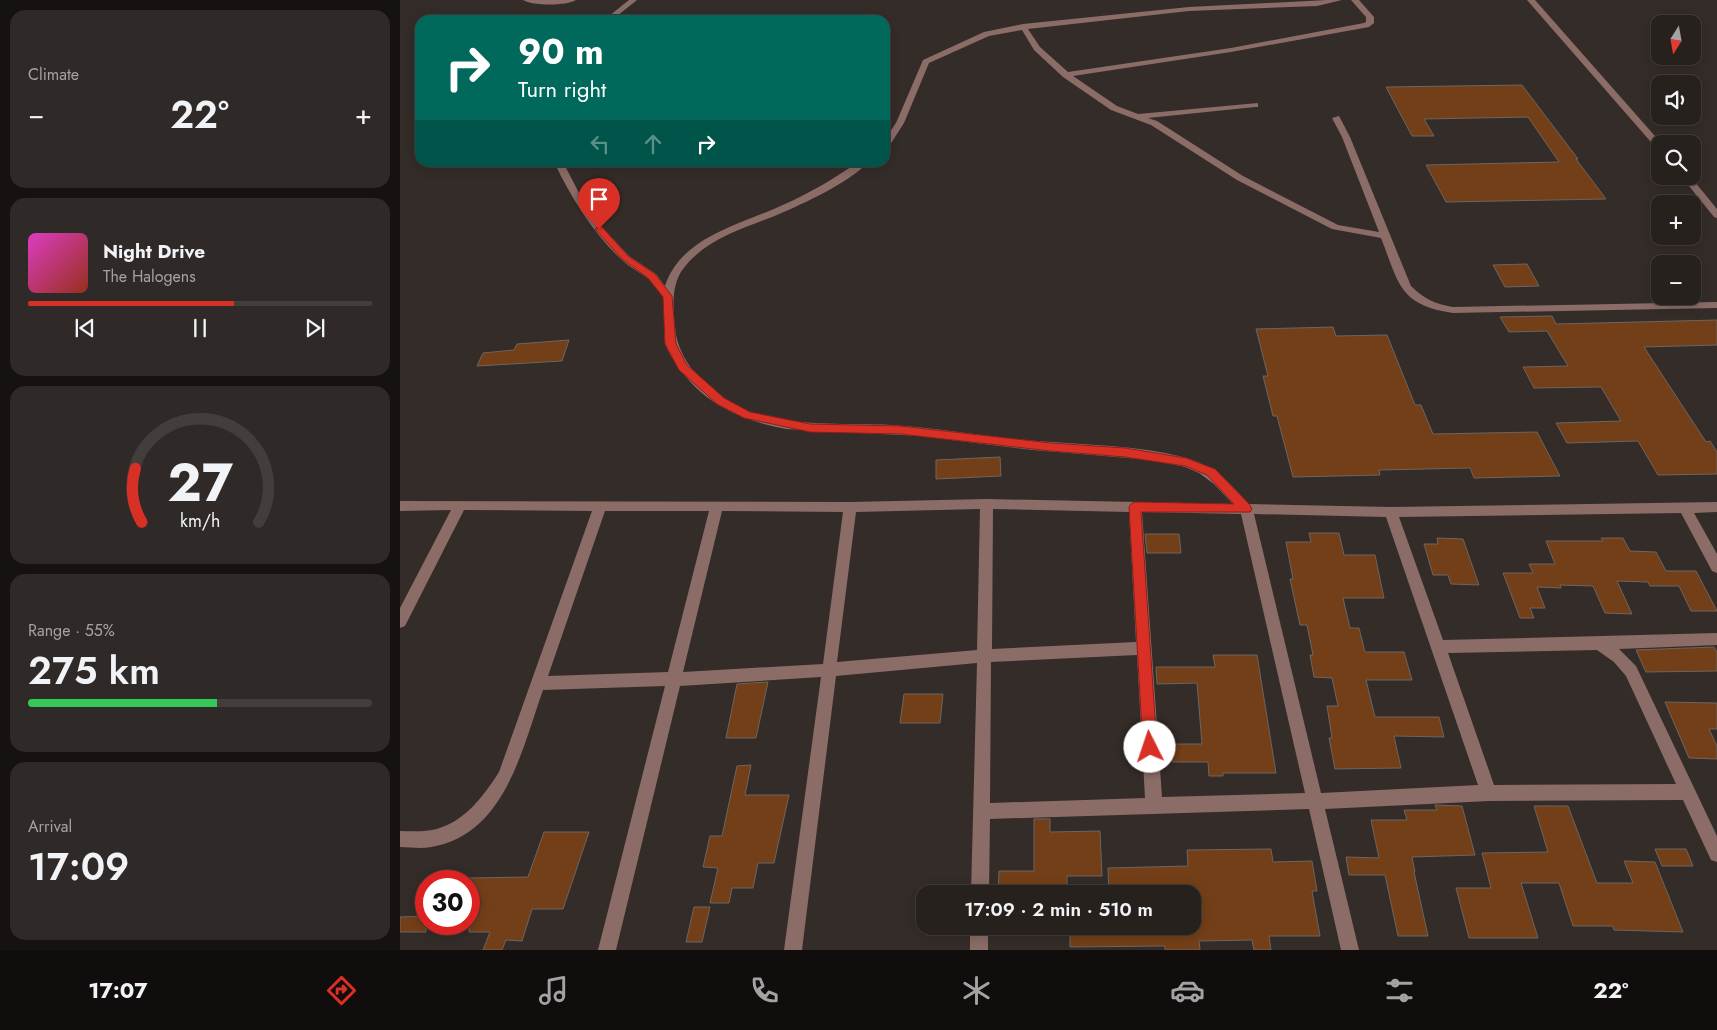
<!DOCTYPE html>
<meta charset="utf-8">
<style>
body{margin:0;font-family:Jost,sans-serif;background:#2f2927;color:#f1f3f6;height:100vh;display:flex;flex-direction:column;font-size:19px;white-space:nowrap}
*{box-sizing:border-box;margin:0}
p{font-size:16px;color:#a4a3a4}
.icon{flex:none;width:28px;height:28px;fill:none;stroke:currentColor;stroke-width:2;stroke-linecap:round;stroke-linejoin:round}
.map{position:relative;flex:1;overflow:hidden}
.side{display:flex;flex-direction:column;gap:10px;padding:10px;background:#151210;width:400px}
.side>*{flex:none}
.banner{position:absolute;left:15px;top:15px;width:475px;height:152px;border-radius:15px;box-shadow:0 2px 12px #0003,0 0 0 1px #433e3c;background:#00695c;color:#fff;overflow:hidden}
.needle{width:32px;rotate:191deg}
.buttons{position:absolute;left:1251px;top:15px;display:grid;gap:10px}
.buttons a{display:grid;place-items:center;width:50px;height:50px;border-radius:10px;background:#27211e;box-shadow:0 2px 12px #0003,0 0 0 1px #433e3c;font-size:25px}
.speed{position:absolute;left:15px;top:870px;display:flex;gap:10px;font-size:25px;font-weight:700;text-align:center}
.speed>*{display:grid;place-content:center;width:65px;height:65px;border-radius:50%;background:#27211e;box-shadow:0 2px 12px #0003,0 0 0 1px #433e3c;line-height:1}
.speed .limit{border:8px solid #d22;background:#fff;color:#111}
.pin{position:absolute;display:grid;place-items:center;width:42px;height:42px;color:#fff;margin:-51px -21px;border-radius:50% 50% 50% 0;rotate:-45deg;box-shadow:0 0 5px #0007}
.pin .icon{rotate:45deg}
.me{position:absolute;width:55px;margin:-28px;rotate:356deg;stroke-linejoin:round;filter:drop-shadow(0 0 4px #0008)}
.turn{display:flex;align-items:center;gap:18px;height:105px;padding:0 20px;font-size:22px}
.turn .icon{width:65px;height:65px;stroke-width:2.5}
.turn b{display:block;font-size:35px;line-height:42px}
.lanes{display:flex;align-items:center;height:48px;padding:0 20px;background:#0003;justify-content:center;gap:25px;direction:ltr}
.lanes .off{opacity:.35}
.big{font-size:38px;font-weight:600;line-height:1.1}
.side .widget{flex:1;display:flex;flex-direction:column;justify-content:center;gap:8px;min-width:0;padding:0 18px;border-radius:15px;background:#2f2927}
.side .dial{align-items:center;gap:0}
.dial svg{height:130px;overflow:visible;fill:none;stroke:#433e3c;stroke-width:7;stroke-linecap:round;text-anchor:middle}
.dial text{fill:#f1f3f6;stroke:none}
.song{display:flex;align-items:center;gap:15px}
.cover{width:60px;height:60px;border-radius:8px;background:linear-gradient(135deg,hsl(310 70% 55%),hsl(10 70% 35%))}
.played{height:5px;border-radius:2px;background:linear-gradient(90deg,#d93025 60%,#433e3c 60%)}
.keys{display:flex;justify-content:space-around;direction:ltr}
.heat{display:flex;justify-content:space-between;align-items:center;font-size:28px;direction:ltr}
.charge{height:8px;border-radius:4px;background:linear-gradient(90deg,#34c759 55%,#433e3c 0)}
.trip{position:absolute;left:516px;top:885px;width:285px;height:50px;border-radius:15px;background:#27211e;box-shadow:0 2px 12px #0003,0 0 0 1px #433e3c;font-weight:600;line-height:50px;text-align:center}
.menu{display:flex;height:80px;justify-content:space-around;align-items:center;background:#100d0c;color:#a4a3a4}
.menu .icon{width:35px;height:35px}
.menu .on{color:#d93025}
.menu b{font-size:22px;color:#f1f3f6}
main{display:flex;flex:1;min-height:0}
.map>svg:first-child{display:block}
.building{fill:#733f18;stroke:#6d6560}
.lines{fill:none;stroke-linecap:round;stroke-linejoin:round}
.minor{fill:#8b6c67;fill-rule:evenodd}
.route{fill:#d93025;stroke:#8d1f18}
</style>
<main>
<section class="side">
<div class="widget"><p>Climate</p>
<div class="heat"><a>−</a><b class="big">22°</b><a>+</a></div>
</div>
<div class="widget">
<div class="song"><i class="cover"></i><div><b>Night Drive</b><p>The Halogens</p></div></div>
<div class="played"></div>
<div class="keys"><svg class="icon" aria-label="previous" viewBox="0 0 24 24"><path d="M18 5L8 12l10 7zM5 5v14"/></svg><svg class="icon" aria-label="pause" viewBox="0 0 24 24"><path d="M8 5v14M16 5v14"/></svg><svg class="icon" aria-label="next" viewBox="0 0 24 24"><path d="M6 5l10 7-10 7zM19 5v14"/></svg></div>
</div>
<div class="widget dial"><svg viewBox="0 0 100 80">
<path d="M14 69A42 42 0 1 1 86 69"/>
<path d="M14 69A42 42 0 0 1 10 36" stroke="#d93025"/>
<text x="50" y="56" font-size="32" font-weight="700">27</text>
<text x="50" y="72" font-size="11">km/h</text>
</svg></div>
<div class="widget"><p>Range · 55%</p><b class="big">275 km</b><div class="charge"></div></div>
<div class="widget"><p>Arrival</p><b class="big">17:09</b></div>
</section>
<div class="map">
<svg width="1317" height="950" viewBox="0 0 1317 950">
<rect width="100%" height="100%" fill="#342c28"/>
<!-- building -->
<path class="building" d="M1122,85L1178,159H1176L1206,199L1046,202L1026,165L1159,162L1128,117L1024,119L1034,136H1012L986,87Z
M1127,264L1139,286L1105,287L1093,265Z
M1152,316L1156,324L1317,320V345L1244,347L1306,442L1310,441L1317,452V474L1258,475L1238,441L1167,443L1156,423L1221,421L1201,387L1134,388L1123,367L1168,366L1147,331L1109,332L1100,317Z
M933,327L936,336L987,335L1015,405H1021L1033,434L1137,432L1160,476L1074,478L1070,468L979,470L980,475L893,477L877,416H873L863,376H868L856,329Z
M169,340L162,361L77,366L83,353L114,350L117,344Z
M600,457L601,476L536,479V460Z
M909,533H939L944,555H975L984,598H943L950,628H959L965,652H1004L1012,680H966L975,717H1039L1044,737L994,736L1001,768L935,769L929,738H932L927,706H938L932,678L914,677L910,655H913L907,625H900L890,579H893L886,542H911Z
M745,534H779L781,553H747Z
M1037,538L1063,539L1079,585L1051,584L1048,575H1033L1024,544H1038Z
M1201,538H1223L1230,551L1256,552L1266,571H1296L1317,611H1291L1279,586H1250L1248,582L1217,581L1232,614L1205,613L1193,586L1160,585L1161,588L1137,587L1145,608H1130L1134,618H1120L1103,573H1133L1129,564H1155L1146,541H1203Z
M1314,647L1317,652V671L1246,672L1236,650Z
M813,655H857L876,773H823V776H809L808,762H772L771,744H802L797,683L757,684L756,667H815Z
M368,682L356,738H326L337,684Z
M504,694H543L540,723H500Z
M1265,702L1317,703V729H1309L1317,746V759L1289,758Z
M351,765L345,795H389L374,863H358L353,888H332L329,903H310L318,868L303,867L310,836H322L337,766Z
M1035,805L1062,806L1075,855L1012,857L1015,872H1014L1028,936H998L985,875H949L946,857L979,858L971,820H1007L1004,810H1037Z
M1134,806H1168L1197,883H1233L1224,861L1255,862L1283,932L1214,930L1213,926H1173L1159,883H1121L1138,938H1069L1056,888H1091L1082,853L1148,852Z
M634,819H650V832L700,831L702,876H667V889L598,892L599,871H634Z
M144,832H189L163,909H132L122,941L106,940L102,950H83L90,932H69V878L128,877Z
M871,849L873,862L912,861L917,891H912L920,936H869L871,950H854L852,940L799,941L800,950H765V946L670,947V926H792V894H709L708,868L788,866L787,850Z
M1255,849H1286L1293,866H1262Z
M294,907H310L302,942H286Z
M26,916V932H0V917Z"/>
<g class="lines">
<!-- minor -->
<path class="minor" d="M123,0H176C167,6 132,6 123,0Z
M229,0H237L212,20H204Z
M927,0H942L917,6L789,11L628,29L640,47L668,72L831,48L964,23L966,22V17L951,0H959L974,17V23L969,27L831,52L673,76L717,106L738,114L858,103V107H855L748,118L757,121L843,176L938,225L979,232L942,137L932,118L939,116L950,137L1011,286C1024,299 1035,304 1053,307L1317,302V308L1053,313C999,305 999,284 981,238L932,229L837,180L751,125L711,110L663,77L634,50L622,30L589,36L529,63L504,123L488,148L485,149V139L496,123L523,60L584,32L623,24L789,7Z
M1127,0H1135L1262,144H1260V150L1257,149Z
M154,162H163L179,193L202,227L229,256L256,274L265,286C281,236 343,224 385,204C410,193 435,178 458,162H469C446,184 407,202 377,215C345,228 305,239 283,269C271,285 273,308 275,327C278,367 317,401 354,413C398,427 446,423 491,425C540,428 588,437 637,441C686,445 736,445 783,457C812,464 830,483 849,504L991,507L1317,502V512L1294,513L1317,554V573L1312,571L1281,513L999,517L1043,640L1317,633V645L1219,649L1236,666L1317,836V862L1311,860L1283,800L1089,801L925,809L959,950H941L909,809L590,819L589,894H571L577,663L436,676L402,950H384L421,677L280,686L216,950H198L265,686L143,690C122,749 105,835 31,847C21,849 10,847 0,847V831C10,831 22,832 32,830C63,824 83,797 99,772L192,511L64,510L5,626L0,628V608L51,510L0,511V501L450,502L587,499L833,504L814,484L799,473L785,467L752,460L633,450L519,436L386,429C343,421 303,404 278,366C273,359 267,351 265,342C263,331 266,304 263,297C256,278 234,272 221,259C192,232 171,197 154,162ZM580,509L577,650L437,662L456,512ZM593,509L729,512L736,642L592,649ZM205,511H309L268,672L148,676ZM322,511L443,512L423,664L283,672ZM742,512L841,514L905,793L762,797ZM854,514L986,517L1078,785L921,793ZM1197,650L1214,662L1226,676L1276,784L1094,785L1048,653ZM737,655L745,798L590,803L591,662Z
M1281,176H1290L1317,209V218L1314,217Z
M570,926H588V950H570Z"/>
</g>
<!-- route -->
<path class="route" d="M199,226L202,227L228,256L255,274L272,296L276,344L287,365L324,398L350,412L410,424L500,426L651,443L725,448L786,458L815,469L850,505L852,509L850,512H741L757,747L755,752L750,754L745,752L743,747L729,507L731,504L735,502L834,504L807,475L785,466L725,457L651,451L500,434L410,432L344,418L317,404L279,370L265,344L263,297L248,278L222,259L195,229Z"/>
</svg>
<div class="buttons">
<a><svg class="needle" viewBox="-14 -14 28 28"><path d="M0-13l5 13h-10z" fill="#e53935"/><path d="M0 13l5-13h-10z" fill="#a4a3a4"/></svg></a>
<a><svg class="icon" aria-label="sound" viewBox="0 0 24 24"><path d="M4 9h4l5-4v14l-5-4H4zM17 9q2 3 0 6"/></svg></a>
<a><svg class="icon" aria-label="search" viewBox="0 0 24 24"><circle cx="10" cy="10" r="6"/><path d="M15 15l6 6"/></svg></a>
<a>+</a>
<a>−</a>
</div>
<div class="speed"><div class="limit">30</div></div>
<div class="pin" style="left:199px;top:229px;background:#d93025"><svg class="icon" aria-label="arrive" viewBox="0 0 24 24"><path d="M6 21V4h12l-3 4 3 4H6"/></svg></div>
<svg class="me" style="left:750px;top:747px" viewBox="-20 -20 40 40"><circle r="19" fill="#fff"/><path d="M0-13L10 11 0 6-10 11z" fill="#d93025"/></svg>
<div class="trip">17:09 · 2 min · 510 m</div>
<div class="banner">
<div class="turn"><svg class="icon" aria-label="right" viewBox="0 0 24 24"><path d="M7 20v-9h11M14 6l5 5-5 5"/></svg><div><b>90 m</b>Turn right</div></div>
<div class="lanes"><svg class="icon off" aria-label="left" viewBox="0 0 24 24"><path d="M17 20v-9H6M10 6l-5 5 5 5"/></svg><svg class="icon off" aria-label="ahead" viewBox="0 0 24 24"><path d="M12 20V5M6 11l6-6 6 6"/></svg><svg class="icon" aria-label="right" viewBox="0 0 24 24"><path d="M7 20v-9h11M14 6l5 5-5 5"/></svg></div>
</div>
</div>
</main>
<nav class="menu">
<b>17:07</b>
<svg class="icon on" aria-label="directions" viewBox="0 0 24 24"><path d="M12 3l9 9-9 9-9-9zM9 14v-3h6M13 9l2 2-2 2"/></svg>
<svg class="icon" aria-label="music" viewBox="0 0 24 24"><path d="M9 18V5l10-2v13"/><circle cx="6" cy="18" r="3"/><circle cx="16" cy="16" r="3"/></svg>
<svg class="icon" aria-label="phone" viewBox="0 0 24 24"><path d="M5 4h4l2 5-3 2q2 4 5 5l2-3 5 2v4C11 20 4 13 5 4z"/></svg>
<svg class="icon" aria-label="climate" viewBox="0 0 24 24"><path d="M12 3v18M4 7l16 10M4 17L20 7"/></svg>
<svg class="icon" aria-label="car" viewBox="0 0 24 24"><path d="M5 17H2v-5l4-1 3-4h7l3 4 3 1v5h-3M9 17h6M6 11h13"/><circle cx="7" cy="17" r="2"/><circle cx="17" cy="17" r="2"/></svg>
<svg class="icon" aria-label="filters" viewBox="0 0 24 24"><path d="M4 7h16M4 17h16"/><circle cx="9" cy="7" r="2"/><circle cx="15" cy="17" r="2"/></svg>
<b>22°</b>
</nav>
